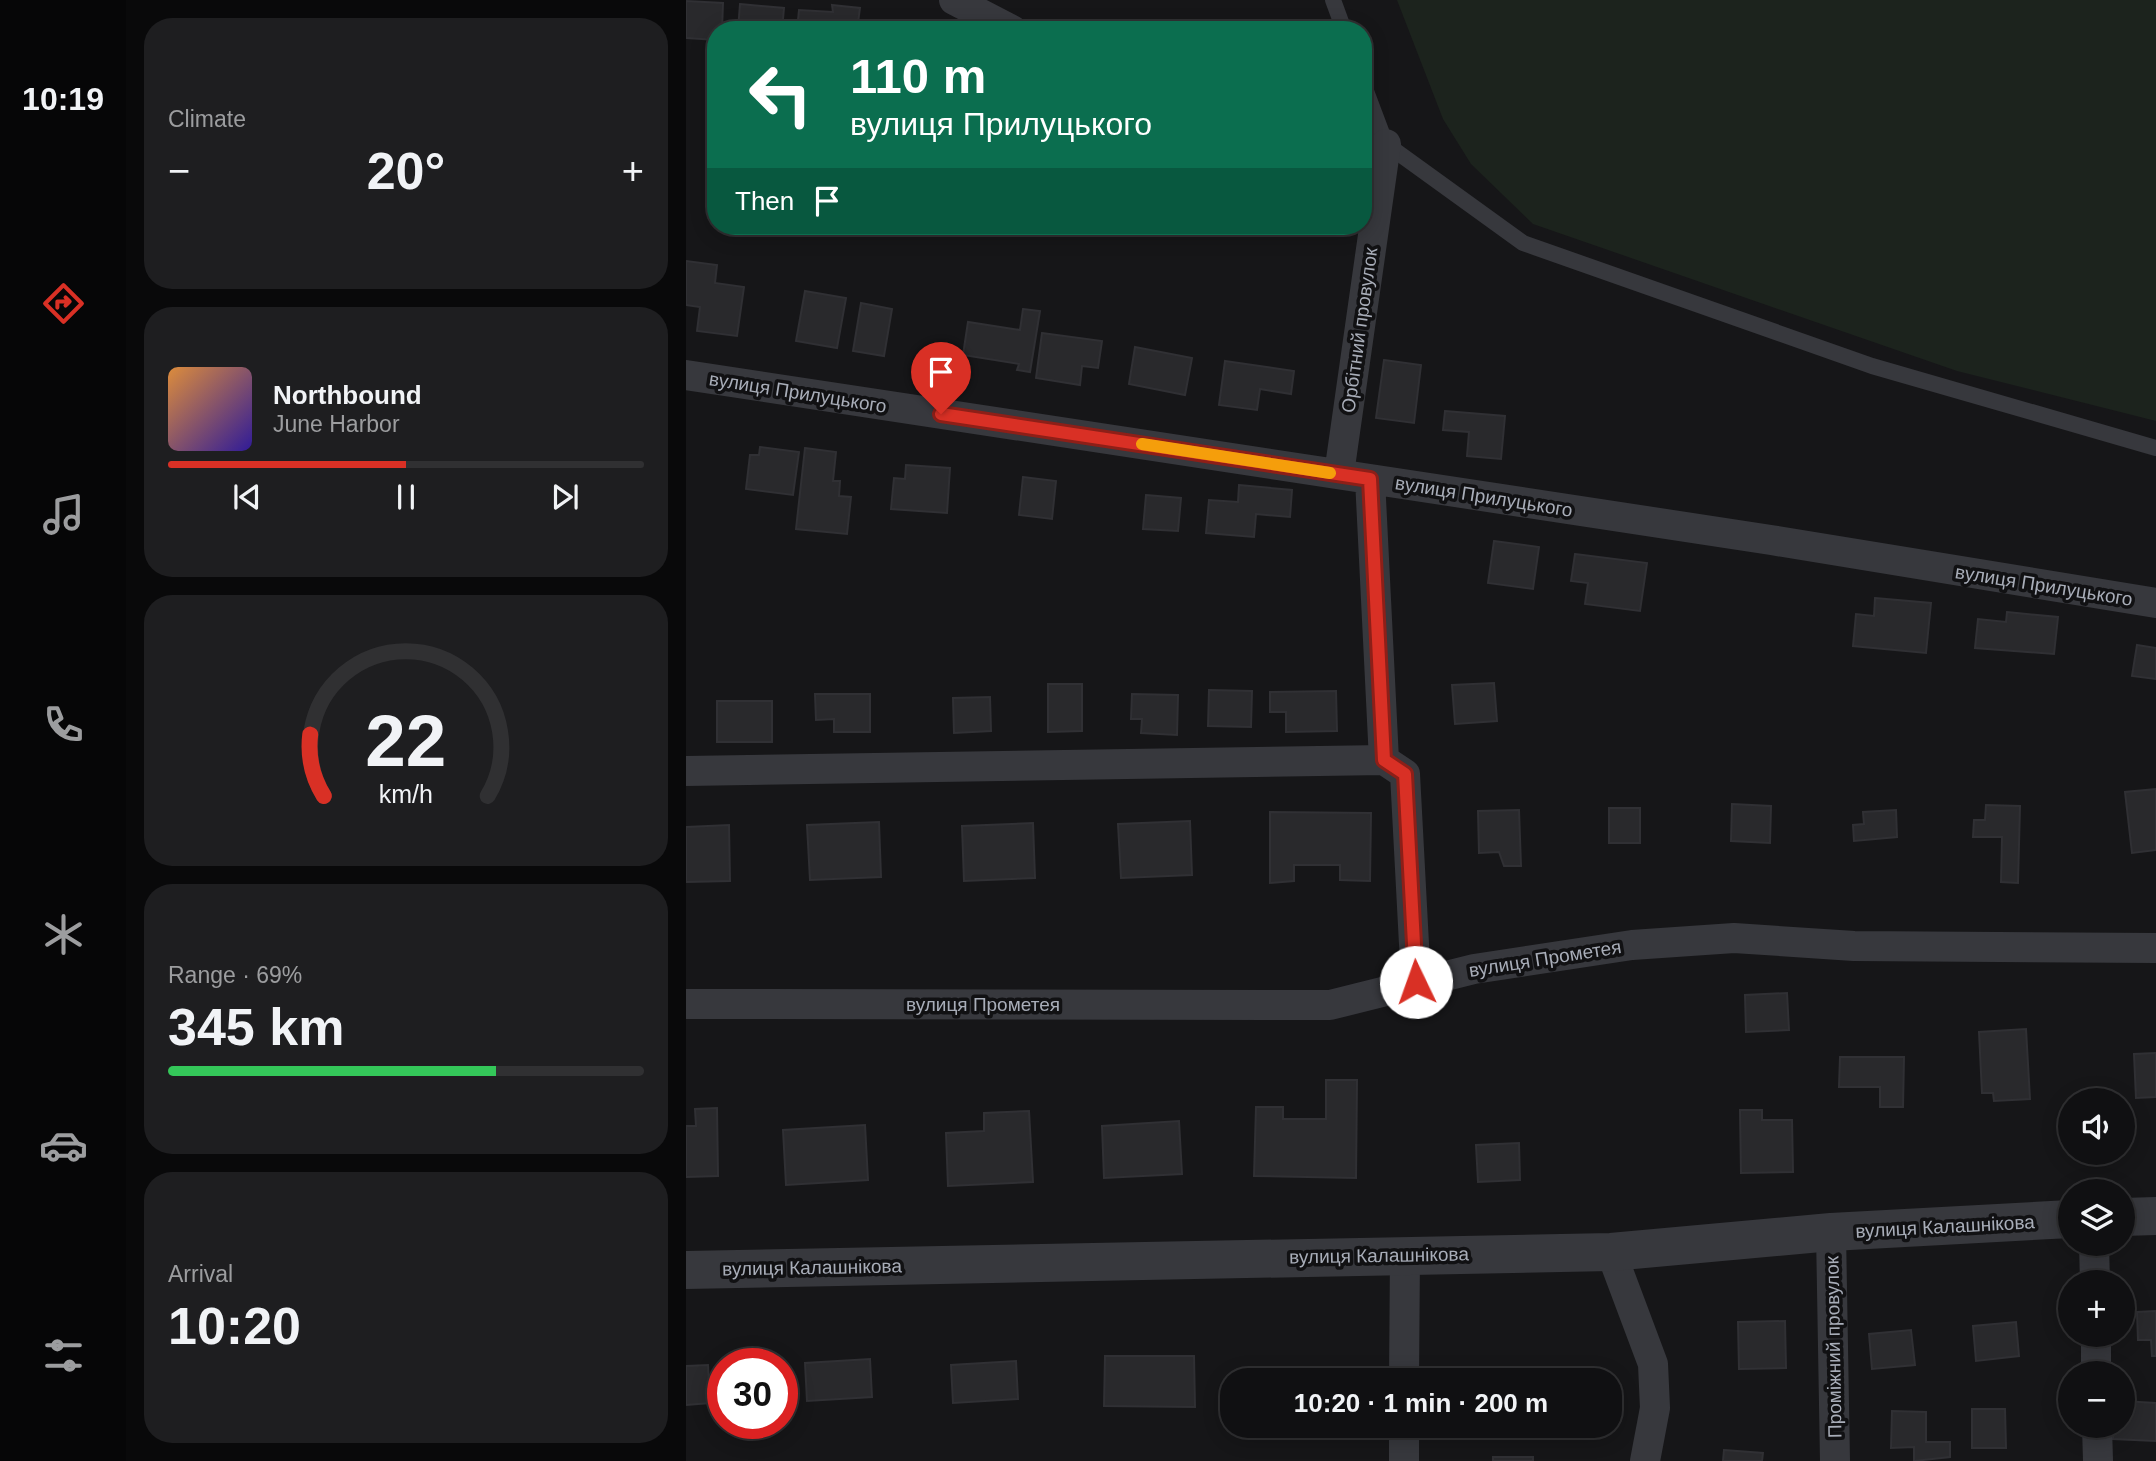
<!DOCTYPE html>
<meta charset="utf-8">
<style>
body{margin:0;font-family:Arial,sans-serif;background:#1e1e20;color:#f1f3f6;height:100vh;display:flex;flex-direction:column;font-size:26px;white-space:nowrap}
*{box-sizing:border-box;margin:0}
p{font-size:23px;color:#9c9d9f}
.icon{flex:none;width:38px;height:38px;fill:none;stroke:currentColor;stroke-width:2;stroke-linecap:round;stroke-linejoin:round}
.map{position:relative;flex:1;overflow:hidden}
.sheet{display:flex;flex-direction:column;gap:18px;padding:18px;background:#09090a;width:560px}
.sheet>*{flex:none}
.guide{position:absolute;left:21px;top:21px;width:665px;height:214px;border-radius:28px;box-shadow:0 4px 18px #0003,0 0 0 2px #303032;background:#0b6e4f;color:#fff;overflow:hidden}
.controls{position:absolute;left:1372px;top:1088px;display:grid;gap:14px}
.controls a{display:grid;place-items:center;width:77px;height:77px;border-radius:50%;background:#101012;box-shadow:0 4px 18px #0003,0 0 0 2px #303032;font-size:35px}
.speed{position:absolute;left:21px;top:1348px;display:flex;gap:14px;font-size:35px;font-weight:700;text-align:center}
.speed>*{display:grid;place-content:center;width:91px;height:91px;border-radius:50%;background:#101012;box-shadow:0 4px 18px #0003,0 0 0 2px #303032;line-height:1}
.speed .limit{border:10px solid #d22;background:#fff;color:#111}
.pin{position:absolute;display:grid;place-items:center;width:60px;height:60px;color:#fff;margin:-72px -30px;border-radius:50% 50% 50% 0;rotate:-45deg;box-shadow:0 0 7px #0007}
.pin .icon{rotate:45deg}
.me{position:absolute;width:77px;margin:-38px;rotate:357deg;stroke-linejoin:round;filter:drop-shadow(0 0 5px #0008)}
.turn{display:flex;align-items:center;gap:24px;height:147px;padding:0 28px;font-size:32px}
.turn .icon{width:91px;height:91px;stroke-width:2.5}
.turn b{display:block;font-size:49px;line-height:60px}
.then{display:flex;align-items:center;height:66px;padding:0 28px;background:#0003;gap:14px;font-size:26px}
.big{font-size:52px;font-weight:700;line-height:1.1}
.sheet .widget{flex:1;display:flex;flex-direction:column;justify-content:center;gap:10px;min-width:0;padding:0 24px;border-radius:28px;background:#1e1e20}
.sheet .dial{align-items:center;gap:0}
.dial svg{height:182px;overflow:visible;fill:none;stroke:#303032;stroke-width:7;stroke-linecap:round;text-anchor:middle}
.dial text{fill:#f1f3f6;stroke:none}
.song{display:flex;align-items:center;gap:21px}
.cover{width:84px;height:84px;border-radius:10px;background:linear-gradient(135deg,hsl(30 70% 55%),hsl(250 70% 35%))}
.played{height:7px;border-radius:4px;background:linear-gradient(90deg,#d93025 50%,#303032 50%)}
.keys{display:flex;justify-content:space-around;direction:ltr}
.heat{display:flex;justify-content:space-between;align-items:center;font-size:38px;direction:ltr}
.charge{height:10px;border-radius:5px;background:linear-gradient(90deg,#34c759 69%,#303032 0)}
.trip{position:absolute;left:534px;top:1368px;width:402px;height:70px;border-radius:28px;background:#101012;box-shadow:0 4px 18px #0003,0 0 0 2px #303032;font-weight:700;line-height:70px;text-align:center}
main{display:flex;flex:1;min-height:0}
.dock{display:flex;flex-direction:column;width:126px;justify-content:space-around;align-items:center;background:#060607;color:#9c9d9f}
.dock .icon{width:49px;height:49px}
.dock .current{color:#d93025}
.dock b{font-size:32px;color:#f1f3f6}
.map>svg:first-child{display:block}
.green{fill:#1c231d}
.building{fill:#29292c;stroke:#303034;stroke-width:2}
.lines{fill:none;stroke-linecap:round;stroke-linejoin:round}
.service{stroke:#37383d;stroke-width:16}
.minor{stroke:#37383d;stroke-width:30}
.tertiary{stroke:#37383d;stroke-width:38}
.route-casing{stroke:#8d1f18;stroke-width:18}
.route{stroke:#d93025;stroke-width:12}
.slow{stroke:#f59e0b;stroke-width:12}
.labels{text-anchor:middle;stroke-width:7;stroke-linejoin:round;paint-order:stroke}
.street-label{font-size:19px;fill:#a8adb8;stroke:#111113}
</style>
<main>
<nav class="dock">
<b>10:19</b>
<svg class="icon current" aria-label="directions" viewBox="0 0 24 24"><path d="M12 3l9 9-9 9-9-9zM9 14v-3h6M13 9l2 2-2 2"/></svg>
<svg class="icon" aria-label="music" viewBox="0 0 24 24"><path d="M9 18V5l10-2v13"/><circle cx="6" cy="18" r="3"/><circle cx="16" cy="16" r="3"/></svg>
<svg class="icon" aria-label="phone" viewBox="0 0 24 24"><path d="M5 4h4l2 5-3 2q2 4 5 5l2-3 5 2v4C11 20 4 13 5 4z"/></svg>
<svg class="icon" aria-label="climate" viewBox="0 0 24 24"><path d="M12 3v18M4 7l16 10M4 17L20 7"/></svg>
<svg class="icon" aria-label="car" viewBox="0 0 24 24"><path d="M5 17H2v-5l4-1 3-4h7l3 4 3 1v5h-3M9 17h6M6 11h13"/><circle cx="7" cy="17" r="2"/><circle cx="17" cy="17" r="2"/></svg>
<svg class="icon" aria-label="filters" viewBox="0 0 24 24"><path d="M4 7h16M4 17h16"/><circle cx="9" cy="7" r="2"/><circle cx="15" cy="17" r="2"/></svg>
</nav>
<section class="sheet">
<div class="widget"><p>Climate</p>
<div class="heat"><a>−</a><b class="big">20°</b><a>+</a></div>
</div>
<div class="widget">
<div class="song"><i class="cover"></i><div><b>Northbound</b><p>June Harbor</p></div></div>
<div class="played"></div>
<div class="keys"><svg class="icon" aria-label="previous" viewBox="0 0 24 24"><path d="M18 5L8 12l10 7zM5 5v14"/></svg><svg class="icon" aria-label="pause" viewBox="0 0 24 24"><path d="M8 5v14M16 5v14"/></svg><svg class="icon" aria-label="next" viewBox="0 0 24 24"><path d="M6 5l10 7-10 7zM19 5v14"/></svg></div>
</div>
<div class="widget dial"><svg viewBox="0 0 100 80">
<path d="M14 69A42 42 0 1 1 86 69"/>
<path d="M14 69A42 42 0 0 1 8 42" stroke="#d93025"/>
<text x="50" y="56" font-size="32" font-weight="700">22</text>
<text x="50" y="72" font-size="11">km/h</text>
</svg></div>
<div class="widget"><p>Range · 69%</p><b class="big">345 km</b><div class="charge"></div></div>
<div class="widget"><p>Arrival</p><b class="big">10:20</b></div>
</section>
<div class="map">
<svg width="1470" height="1461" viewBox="0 0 1470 1461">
<rect width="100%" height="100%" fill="#161618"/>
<!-- green -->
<path class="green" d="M711,0H1470V421L1271,371L847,224L785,164L757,119Z"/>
<!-- building -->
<path class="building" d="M0,1L37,3L36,30H30V40L0,38Z
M54,4L98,8L96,30H52Z
M146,5L174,8L171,30H111L113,10L147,12Z
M0,261L31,265L29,283L58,287L51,336L11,331L14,307L0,305Z
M119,291L160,298L151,348L110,341Z
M175,303L206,309L198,356L167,351Z
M337,309L354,311L344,372L331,370L333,364L277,355L282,322L334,330Z
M356,333L416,341L412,368L396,366L394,385L350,378Z
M449,347L506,358L499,395L443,384Z
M698,360L735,365L728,423L690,418Z
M539,361L608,371L605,394L574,389L571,410L533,405Z
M759,411L819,416L815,459L781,456L783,432L757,430Z
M74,447L113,452L107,495L60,489L64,455H73Z
M119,448L150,452L147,481H154L153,496L165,497L161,534L110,529Z
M220,465L264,468L261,513L205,509L208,478L219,479Z
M337,477L370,481L366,519L333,515Z
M553,485L606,490L604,517L570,514L568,537L520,533L523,500L552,502Z
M460,495L495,498L492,531L457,529Z
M808,541L853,547L847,589L802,583Z
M889,554L961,563L954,611L899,604L902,583L885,581Z
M1189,598L1245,603L1240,653L1167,646L1170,614L1188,616Z
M1321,612L1372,617L1368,654L1289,648L1292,619L1320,622Z
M1451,645L1470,648V679L1446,676Z
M808,683L811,721L769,724L766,685Z
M362,684H396V731L362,732Z
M523,690L566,691L565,727L522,726Z
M650,691L651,731L600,732V712H584V692Z
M129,694H184V732H148V719L130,720Z
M446,694L492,695L491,735L455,733L456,719H445Z
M304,697L305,731L268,733L267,698Z
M31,701H86V742H31Z
M1470,789V850L1446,853L1439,792Z
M1046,804L1085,806L1084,843L1045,841Z
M1300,805L1334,806L1332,883L1315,882L1316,837H1287L1288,820H1299Z
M923,808H954V843H923Z
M833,810L835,866H818L813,852L793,853L792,811Z
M1210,810L1211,837L1168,841L1167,825L1178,824L1177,812Z
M584,812L685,813L684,881L654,880V865H608V881L584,883Z
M504,821L506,875L435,878L432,824Z
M193,822L195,877L124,880L121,825Z
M347,823L349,878L278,881L276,826Z
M43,825L44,881L0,882V827Z
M1101,993L1103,1030L1060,1032L1059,995Z
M1340,1029L1344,1099L1308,1101L1307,1093H1296L1293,1032Z
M1470,1053V1097L1450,1098L1448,1054Z
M1154,1057H1218L1217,1107H1194V1087H1153Z
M640,1080H671L670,1178L568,1176L570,1107H597V1119H640Z
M31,1108L32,1176L0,1177V1126H10L9,1109Z
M1054,1110H1076V1120H1106L1107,1172L1055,1173Z
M343,1111L347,1182L262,1186L260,1133L298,1131V1113Z
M493,1121L496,1174L418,1178L416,1126Z
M179,1125L182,1180L100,1185L97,1130Z
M833,1143L834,1180L792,1182L790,1145Z
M1470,1311V1356H1466L1465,1340H1452L1451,1312Z
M1099,1321L1100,1368L1053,1369L1052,1322Z
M1330,1322L1333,1356L1290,1361L1287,1326Z
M1225,1330L1229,1365L1186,1369L1183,1334Z
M419,1356H508L509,1407L418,1406Z
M184,1359L186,1397L121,1401L119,1363Z
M330,1361L332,1399L267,1403L265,1365Z
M22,1365L24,1403L0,1405V1366Z
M1437,1401L1470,1403V1441L1427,1439L1428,1426H1437Z
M1286,1409H1319L1320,1448H1286Z
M1206,1411L1240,1412V1442H1264V1457L1228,1461V1447L1205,1448Z
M1038,1450L1077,1453L1076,1461H1037Z
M807,1457H847V1461H807Z"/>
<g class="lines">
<!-- service -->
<path class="service" d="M647,0L658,30
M677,83L700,144L837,243L1186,366L1470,448"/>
<!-- minor -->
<path class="minor" d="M268,0L326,30
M0,375L1085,540L1470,603
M653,474L700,144
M684,479L698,760
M698,760L719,774L730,982
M0,771L698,760
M0,1004L644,1005L788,969L946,945L1048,938L1168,946L1470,948
M1145,1232L1149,1461
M1408,1244L1409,1283
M925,1252L967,1364L969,1408L959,1461
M1410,1335V1374
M718,1381L719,1254
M1411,1426L1412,1461
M718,1461V1426"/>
<!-- tertiary -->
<path class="tertiary" d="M1437,1217L1470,1216
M0,1270L925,1252L1145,1232L1384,1219"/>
</g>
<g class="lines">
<!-- route casing -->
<g class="route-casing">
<path id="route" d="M255,414L684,479L698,760L719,774L730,982"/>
</g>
<!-- route -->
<use href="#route" class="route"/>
<!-- slow -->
<path class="slow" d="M456,444L644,473"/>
</g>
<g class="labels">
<!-- street labels -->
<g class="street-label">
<text transform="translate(673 330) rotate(-82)" y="7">Орбітний провулок</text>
<text transform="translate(112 392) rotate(9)" y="7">вулиця Прилуцького</text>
<text transform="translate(798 496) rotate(9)" y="7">вулиця Прилуцького</text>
<text transform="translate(1358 585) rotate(9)" y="7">вулиця Прилуцького</text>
<text transform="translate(859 958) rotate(-9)" y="7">вулиця Прометея</text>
<text x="297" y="1011">вулиця Прометея</text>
<text transform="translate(1259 1226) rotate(-3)" y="7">вулиця Калашнікова</text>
<text transform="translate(693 1255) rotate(-1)" y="7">вулиця Калашнікова</text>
<text transform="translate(126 1267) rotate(-1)" y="7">вулиця Калашнікова</text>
<text transform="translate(1147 1347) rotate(-91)" y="7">Проміжний провулок</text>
</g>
</g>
</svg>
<div class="controls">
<a><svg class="icon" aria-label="sound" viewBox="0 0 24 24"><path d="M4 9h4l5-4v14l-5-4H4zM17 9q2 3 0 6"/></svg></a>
<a><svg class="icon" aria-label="layers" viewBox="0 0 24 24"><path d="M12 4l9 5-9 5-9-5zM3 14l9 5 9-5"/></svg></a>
<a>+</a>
<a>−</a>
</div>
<div class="speed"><div class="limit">30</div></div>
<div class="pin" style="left:255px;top:414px;background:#d93025"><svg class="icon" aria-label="arrive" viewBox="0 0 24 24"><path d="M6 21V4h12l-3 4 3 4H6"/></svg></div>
<svg class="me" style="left:730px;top:982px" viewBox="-20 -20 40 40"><circle r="19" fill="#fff"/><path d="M0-13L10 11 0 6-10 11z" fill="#d93025"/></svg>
<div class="trip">10:20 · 1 min · 200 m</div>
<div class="guide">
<div class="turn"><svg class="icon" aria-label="left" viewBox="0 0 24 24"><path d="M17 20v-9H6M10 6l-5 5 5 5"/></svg><div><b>110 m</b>вулиця Прилуцького</div></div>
<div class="then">Then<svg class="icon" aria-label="arrive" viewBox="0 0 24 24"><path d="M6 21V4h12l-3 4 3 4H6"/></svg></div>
</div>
</div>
</main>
